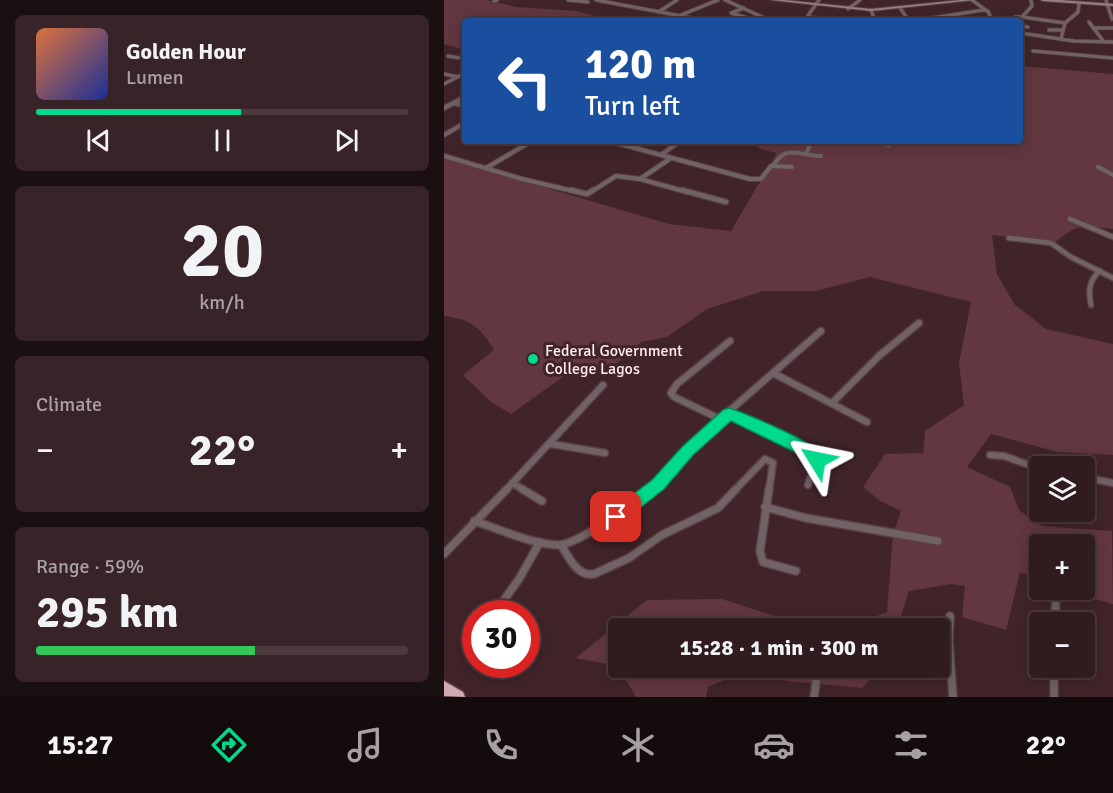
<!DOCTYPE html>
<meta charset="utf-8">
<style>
body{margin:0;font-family:Signika,sans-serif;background:#382428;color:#f1f3f6;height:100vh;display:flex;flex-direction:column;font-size:22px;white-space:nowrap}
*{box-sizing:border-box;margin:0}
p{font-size:20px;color:#a8a1a4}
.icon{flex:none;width:33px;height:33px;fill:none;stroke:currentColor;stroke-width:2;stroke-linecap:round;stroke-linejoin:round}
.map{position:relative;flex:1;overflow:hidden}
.sheet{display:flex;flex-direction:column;gap:15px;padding:15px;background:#1a0f11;width:444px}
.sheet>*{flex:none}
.guide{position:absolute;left:18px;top:18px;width:561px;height:126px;border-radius:6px;box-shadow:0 3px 15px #0003,0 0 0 2px #4b393d;background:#1a4fa0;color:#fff;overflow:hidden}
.tools{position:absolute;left:585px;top:456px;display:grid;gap:12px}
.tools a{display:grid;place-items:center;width:66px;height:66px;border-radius:6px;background:#301b1f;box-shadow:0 3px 15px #0003,0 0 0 2px #4b393d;font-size:30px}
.speed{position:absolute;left:18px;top:600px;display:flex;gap:12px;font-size:30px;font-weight:700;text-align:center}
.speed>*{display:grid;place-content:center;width:78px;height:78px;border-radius:50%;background:#301b1f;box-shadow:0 3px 15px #0003,0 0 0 2px #4b393d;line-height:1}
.speed .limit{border:9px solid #d22;background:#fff;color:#111}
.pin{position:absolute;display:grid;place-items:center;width:51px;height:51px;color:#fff;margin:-26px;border-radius:12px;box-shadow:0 3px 9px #0006}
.me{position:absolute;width:66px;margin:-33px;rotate:305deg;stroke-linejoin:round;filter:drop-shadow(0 0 4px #0008)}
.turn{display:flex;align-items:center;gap:21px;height:126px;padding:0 24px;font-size:27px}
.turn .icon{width:78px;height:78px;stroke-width:2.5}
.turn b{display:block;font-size:42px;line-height:51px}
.big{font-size:45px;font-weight:700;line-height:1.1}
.sheet .widget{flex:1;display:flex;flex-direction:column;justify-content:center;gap:9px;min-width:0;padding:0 21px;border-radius:9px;background:#382428}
.sheet .dial{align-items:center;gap:0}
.dial b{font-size:78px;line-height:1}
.song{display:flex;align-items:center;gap:18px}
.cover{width:72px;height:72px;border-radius:9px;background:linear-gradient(135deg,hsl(20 70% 55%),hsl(230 70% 35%))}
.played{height:6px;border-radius:3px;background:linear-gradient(90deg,#01d98b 55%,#4b393d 55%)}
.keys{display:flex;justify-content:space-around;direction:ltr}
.heat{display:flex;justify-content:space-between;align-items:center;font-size:33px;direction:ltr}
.charge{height:9px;border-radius:4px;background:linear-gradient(90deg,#34c759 59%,#4b393d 0)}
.trip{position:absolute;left:164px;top:618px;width:342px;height:60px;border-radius:6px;background:#301b1f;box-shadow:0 3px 15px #0003,0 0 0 2px #4b393d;font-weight:700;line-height:60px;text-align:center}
.tabs{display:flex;height:96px;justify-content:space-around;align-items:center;background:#130b0c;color:#a8a1a4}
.tabs .icon{width:42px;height:42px}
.tabs .active{color:#01d98b}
.tabs b{font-size:27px;color:#f1f3f6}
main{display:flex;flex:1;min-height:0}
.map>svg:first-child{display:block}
.green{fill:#62373f}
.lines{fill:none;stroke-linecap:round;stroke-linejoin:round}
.street-far4-casing{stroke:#5b4045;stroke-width:4.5}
.street-far3-casing{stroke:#5b4045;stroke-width:6}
.street-far2-casing{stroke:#5b4045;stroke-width:7}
.street-far1-casing{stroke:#5b4045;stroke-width:9}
.street-casing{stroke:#5b4045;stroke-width:10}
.secondary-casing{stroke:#5b4045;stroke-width:2}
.highway-casing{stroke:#5b4045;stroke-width:3}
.street-far4{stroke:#716365;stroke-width:3}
.street-far3{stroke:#716365;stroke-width:4}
.street-far2{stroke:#716365;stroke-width:4.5}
.street-far1{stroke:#716365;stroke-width:6}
.street{stroke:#716365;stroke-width:7}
.secondary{fill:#978083;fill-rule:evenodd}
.highway{fill:#cfabb0;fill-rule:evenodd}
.route{fill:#01d98b;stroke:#018d5a;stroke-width:1.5}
.poi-dot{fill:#01d98b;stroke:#402429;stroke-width:2}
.labels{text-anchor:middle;stroke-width:6;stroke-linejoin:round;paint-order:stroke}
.poi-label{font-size:16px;fill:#ffebee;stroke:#402429;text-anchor:start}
</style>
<main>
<section class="sheet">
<div class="widget">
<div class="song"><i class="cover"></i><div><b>Golden Hour</b><p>Lumen</p></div></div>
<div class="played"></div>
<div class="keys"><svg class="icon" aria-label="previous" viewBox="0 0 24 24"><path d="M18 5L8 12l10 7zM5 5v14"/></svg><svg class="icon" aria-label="pause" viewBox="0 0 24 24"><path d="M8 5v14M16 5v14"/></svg><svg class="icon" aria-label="next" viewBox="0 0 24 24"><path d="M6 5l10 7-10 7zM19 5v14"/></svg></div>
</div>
<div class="widget dial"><b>20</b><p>km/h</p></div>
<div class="widget"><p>Climate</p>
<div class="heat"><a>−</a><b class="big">22°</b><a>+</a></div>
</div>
<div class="widget"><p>Range · 59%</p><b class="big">295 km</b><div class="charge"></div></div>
</section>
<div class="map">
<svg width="669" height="697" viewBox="0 0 669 697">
<rect width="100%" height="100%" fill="#402429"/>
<!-- green -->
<path class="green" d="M0,0H43L72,7L133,11L168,21H21V50L0,44Z
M576,66L669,74V229C639,225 634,223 610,243L548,235L553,274L570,304L602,329L669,344V455L614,452L547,434L523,467L566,487L575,510L598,526L668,531L669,604L621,590H640V544H596L595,579L576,572L562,630L518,617L521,586L507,584L465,591L457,616L456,628H401L443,612L449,534L457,511L435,500L419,487L441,454L479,453L481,431L520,405L515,363L527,302L426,277L372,291H319L263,309L223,337L197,342L160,375L130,369L67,414L46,401L19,375L50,350C36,327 27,319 0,316V158L225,224L287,231L333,153L317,149L306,141H576Z
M278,599L368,628H174V666L132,658L203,600Z
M175,668H437L418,688L343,681L303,670L264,687L262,697H192Z"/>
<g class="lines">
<!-- street-far4 casing -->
<g class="street-far4-casing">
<path id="street-far4" d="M124,0L144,2
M152,0L264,21
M281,0L327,21
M375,0L363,17L410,21
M528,0L543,11
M662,0L668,19
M50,1L53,0
M300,8L287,13L313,21
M456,8L465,21
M404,9L416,0
M427,10L431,21
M216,11L233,0
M237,15L274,0
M578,17L588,6L587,0
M514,18L525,19
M481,19L540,10L544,11L548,21
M571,19V17H578L621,23
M231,21L240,16
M524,21L525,19H547
M645,22L660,42
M576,26L584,27
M650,28H669
M605,30H619
M576,33L630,41L669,42
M617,39L621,23L634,12L635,4
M576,41V49
M589,51L669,58
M4,56L21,59
M0,74L14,77
M0,84L21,73"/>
</g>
<!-- street-far3 casing -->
<g class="street-far3-casing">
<path id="street-far3" d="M10,103L21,106
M0,108L21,97
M0,135L21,123
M165,141L306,179H317L327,166L348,167
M425,141L445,145
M362,154L368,141
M217,155L236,141
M0,156L78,179L133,192
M329,166C343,143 355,156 377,156
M654,167L669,175
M42,168L88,141
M196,179L243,192
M147,192L172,176L196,179L227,158"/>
</g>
<!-- street-far2 casing -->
<g class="street-far2-casing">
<path id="street-far2" d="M127,190L143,194L149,190
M238,190L282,202
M626,219L669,237
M565,238L607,243L627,257L669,278
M647,305C644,291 645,280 656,271"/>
</g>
<!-- street-far1 casing -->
<g class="street-far1-casing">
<path id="street-far1" d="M331,374L423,422
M388,403L436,355L475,323
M285,414L331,434L373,457L364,485
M276,419L230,397L227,393L233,384L286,341
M107,444L161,453
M546,455L560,456L596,469
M640,477L669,483
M68,483L80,490
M62,490L159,385
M207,490L276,419L377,331
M291,490L321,459L329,463L325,490"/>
</g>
<!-- street casing -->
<g class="street-casing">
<path id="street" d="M78,489L98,501
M325,489L316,551L319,562L352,571
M321,507L362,518L494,541
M30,521C56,529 86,544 114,545C135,545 190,502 209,489
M117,545C125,557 133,577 150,574L185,558L218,535L274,508L292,489
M0,554L63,489
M50,614L75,579L96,542
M506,616L505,641L509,697
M611,622L612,595
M610,668V697
M370,697L374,668"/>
</g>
<!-- secondary casing -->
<g class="secondary-casing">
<path id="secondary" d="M327,0H340L427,9L517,0H530L427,11Z
M597,0H615L669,4V6L599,1Z"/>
</g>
<!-- highway casing -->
<g class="highway-casing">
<path id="highway" d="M0,681L19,692L21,697L0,696Z"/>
</g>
<!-- street-far4 -->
<use href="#street-far4" class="street-far4"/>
<!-- street-far3 -->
<use href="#street-far3" class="street-far3"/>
<!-- street-far2 -->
<use href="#street-far2" class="street-far2"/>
<!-- street-far1 -->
<use href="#street-far1" class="street-far1"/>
<!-- street -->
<use href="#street" class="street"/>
<!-- secondary -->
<use href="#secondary" class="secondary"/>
<!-- highway -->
<use href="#highway" class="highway"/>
</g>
<!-- route -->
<path class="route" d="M285,408C303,414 373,443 381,457L378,464C368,468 369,462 361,457L287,421L249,455L220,489L178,522L172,524L166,522L164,517L166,512L208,480L238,447L279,410Z"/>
<!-- markers -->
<circle class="poi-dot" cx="89" cy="359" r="6"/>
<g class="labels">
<!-- poi labels -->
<g class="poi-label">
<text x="101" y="356">Federal Government<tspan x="101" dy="18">College Lagos</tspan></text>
</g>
</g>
</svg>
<div class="tools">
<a><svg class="icon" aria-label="layers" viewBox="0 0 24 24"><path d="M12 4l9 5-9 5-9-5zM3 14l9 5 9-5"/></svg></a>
<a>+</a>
<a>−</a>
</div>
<div class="speed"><div class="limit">30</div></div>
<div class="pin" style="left:172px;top:517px;background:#d93025"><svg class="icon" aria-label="arrive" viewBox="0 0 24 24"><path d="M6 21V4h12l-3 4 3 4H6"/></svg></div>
<svg class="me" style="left:373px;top:460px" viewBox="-20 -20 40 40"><path d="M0-17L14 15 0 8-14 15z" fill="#01d98b" stroke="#fff" stroke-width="4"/></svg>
<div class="trip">15:28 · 1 min · 300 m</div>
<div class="guide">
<div class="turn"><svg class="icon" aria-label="left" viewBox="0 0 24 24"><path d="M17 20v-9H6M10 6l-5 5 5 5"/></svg><div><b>120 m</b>Turn left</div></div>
</div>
</div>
</main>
<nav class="tabs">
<b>15:27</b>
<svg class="icon active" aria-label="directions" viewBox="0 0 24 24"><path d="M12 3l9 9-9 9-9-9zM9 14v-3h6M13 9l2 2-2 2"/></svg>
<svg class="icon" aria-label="music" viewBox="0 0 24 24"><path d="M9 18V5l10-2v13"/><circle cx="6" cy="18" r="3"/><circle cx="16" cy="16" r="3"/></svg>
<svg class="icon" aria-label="phone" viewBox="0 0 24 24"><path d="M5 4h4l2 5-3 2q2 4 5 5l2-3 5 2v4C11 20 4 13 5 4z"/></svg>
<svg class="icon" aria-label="climate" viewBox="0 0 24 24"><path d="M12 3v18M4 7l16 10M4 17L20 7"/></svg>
<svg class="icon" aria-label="car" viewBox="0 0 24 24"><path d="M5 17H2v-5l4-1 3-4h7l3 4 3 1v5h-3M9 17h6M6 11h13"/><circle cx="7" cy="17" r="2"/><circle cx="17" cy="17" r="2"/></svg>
<svg class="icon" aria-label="filters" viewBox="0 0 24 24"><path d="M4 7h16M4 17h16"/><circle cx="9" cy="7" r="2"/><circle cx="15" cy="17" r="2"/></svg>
<b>22°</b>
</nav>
